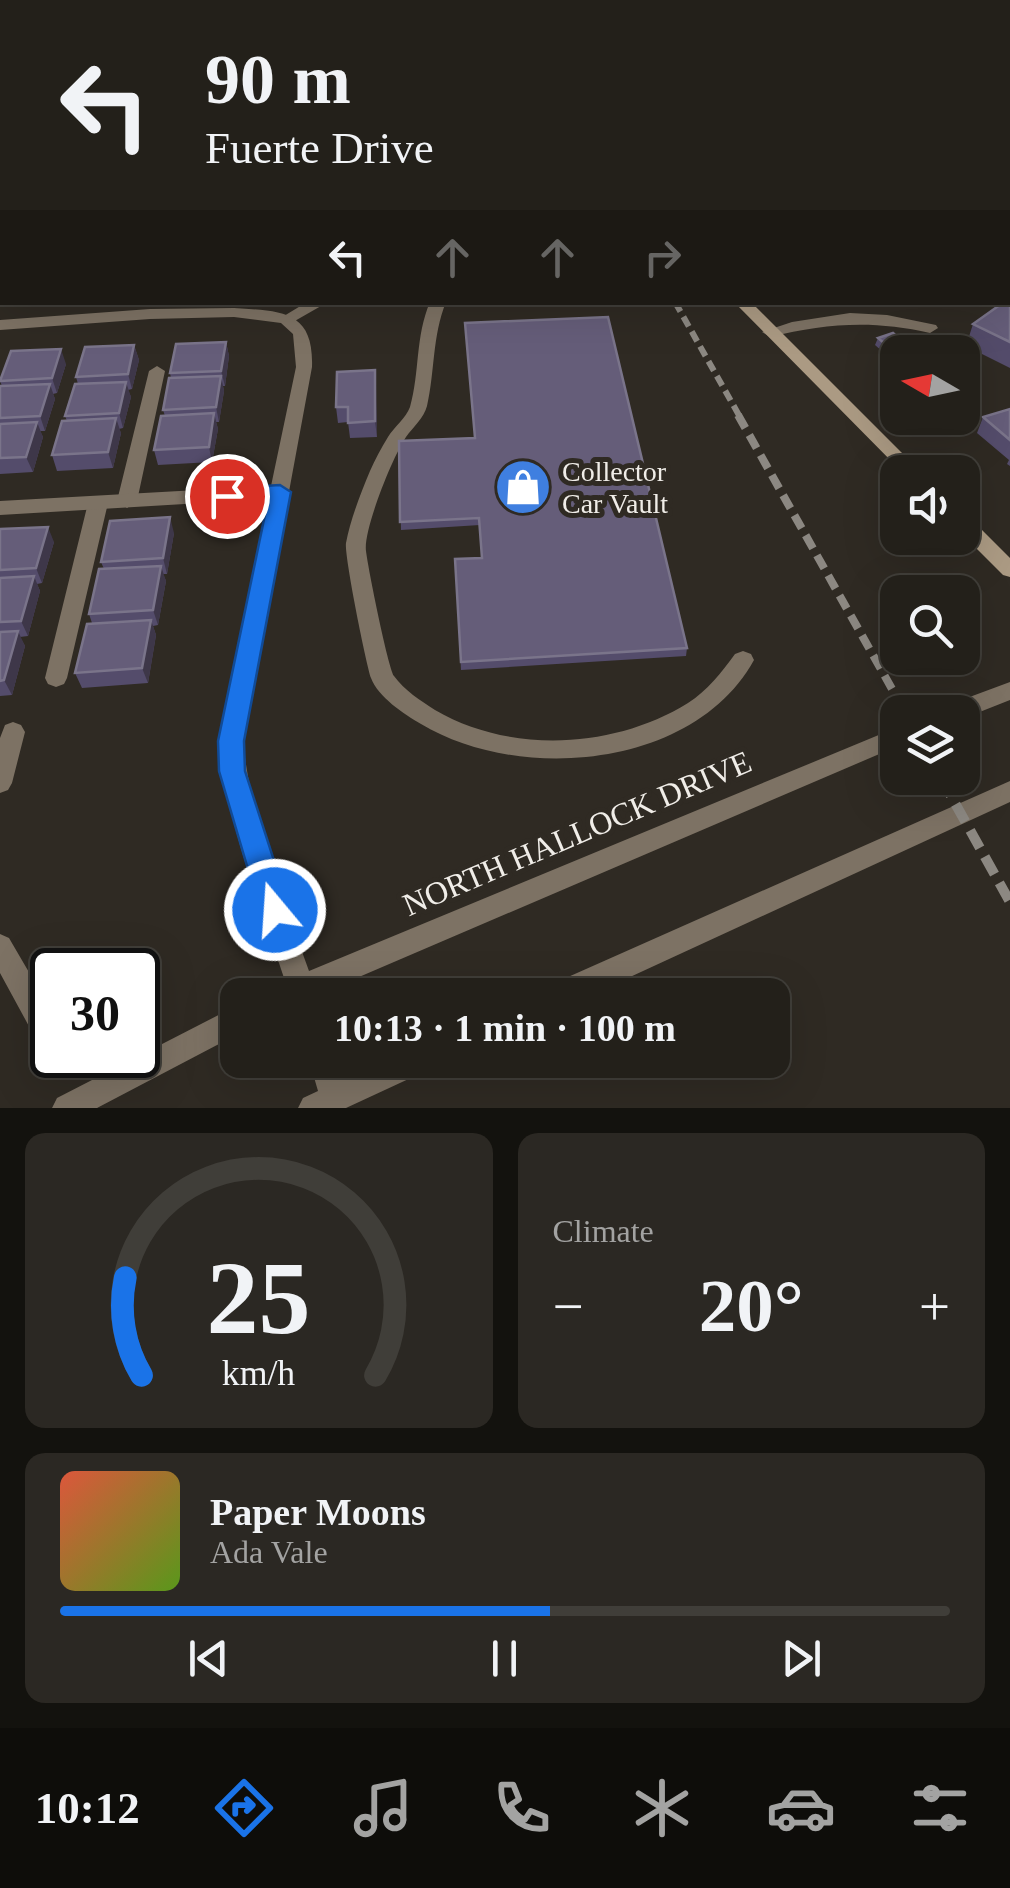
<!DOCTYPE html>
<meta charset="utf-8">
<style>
body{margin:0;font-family:Georgia,serif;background:#2b2823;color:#f1f3f6;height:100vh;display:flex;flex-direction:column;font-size:38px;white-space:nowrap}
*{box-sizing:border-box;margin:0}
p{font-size:32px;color:#a3a3a2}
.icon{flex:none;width:55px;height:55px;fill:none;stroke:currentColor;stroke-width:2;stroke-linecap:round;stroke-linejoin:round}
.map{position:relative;height:1108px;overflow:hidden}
.drawer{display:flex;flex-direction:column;gap:25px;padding:25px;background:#13120e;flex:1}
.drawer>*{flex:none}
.top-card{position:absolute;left:0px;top:0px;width:1010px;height:305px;box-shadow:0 10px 40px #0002,0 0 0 2px #403e39;background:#23201a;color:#f1f3f6;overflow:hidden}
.needle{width:65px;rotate:279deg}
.fabs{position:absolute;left:880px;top:335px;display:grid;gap:20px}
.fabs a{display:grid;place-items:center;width:100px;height:100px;border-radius:20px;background:#23201a;box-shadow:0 10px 40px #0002,0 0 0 2px #403e39;font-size:50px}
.speed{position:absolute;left:30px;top:948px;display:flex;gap:20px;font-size:50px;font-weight:700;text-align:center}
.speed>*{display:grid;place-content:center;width:130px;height:130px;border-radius:50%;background:#23201a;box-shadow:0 10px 40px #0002,0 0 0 2px #403e39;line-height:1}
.speed .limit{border:5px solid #111;border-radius:15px;background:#fff;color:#111}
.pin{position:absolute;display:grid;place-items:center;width:85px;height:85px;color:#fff;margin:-42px;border:5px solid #fff;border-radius:50%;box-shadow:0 2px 10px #0007}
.me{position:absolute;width:110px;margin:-55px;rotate:342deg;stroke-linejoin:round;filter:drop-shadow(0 0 8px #0008)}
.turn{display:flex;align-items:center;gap:35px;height:210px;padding:0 40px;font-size:45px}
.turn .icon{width:130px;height:130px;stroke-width:2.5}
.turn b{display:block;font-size:70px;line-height:85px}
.lanes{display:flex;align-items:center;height:95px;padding:0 40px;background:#0003;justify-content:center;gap:50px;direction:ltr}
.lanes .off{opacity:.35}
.big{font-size:75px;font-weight:800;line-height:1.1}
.drawer .widget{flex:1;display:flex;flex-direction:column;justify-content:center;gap:15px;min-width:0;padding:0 35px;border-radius:20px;background:#2b2823}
.drawer .dial{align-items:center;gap:0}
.dial svg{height:260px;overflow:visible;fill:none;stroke:#403e39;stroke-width:7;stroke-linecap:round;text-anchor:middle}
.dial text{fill:#f1f3f6;stroke:none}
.song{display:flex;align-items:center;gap:30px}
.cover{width:120px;height:120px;border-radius:15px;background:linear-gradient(135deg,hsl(10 70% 55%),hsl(90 70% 35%))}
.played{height:10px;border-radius:5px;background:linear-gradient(90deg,#1a73e8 55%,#403e39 55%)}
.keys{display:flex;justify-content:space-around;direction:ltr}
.heat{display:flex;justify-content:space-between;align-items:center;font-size:55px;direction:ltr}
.drawer .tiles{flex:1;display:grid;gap:25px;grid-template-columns:1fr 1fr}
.widget:last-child{grid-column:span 2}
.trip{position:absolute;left:220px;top:978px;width:570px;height:100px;border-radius:20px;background:#23201a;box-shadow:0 10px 40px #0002,0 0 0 2px #403e39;font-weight:800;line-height:100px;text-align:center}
.dock{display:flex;height:160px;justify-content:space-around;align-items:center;background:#0e0d0a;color:#a3a3a2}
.dock .icon{width:70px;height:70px}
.dock .active{color:#1a73e8}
.dock b{font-size:45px;color:#f1f3f6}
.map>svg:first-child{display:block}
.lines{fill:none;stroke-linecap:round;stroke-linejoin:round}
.stream{stroke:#738598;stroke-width:6}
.lane{fill:#7d7264;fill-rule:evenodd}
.street{fill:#7d7264;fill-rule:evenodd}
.secondary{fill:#ab9a83;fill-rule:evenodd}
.highway{fill:#f0d5b1;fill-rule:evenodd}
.rail-far2{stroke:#8c8882;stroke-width:6;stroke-dasharray:11 6;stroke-linecap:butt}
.rail-far1{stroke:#8c8882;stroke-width:8;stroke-dasharray:15 8;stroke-linecap:butt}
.rail{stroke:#8c8882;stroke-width:10;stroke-dasharray:20 10;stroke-linecap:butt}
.wall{fill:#544c6b}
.shaded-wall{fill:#3e3749}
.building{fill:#655d79;stroke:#7a748a;stroke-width:2.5}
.route{fill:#1a73e8;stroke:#114b97;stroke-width:2.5}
.labels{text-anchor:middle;stroke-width:10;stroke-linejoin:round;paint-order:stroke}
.poi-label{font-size:28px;fill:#f0ede8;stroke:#2f2a23;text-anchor:start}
.near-street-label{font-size:32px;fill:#f0ede8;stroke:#2f2a23}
</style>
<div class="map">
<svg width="1010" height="1108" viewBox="0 0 1010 1108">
<rect width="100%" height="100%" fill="#2f2a23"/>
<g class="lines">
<!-- stream -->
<path class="stream" d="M751,2L764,0"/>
<!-- lane -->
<path class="lane" d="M307,302H328L293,322H281L279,319Z
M430,302H446C432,337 435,371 427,406C424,418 413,427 406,437C393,456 363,530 366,551C368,568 388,667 394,676C404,690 421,701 435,710C510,754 614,749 688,703C707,691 722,672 735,654L743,651L751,654L754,660C694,769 519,783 421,724C404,714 378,697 371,678C366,663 344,555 346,543C350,521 361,492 370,471C375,460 381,448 388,437C394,427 406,418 410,407C420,372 415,337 430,302Z
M850,313L887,315L936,325L938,328L930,333C874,320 826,323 770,337L762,332L792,322Z
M157,366L165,371L137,501L127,508L117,501L149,371Z
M98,496L108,503L67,678L64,684L56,687L48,684L45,678L88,503Z
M13,722L21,725L25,732L12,783L8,790L0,793V738L5,725Z
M0,934L9,938L51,1010V1030L41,1034L31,1030L0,973Z"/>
<!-- street -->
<path class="street" d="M234,308C281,311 314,310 312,367L243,741C251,822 282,895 309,971L898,727V746L317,995H270L274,985L285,981C259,901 227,825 219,741L269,499L0,515V501L271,486L296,367L293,334L281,323L234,317L150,319L0,330V320L150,309Z
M1010,682V700L962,719V712H945L948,705Z
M1010,781V802L591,995H546L550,985Z
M238,1005V1034L97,1108H52L57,1098Z
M309,1060H337L343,1079L386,1060H432L428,1070L346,1108H298L303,1098L318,1091Z"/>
<!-- secondary -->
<path class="secondary" d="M734,302H751L921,472H902Z
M962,515L969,517L1010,558V577L1003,575L962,534Z"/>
<!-- highway -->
<path class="highway" d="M583,0H605L606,2H585Z
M1008,156H1010V169L1008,168Z"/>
<!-- rail-far2 -->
<path class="rail-far2" d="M675,302L740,417"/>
<!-- rail-far1 -->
<path class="rail-far1" d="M738,415L905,712"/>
<!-- rail -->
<path class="rail" d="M941,778L1010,902"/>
</g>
<!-- wall -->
<path class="wall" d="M1010,298V368L966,346L973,324Z
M878,338L898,352V365L875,345Z
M226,342L229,356L225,386H223L224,391L219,422H216L218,429L212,462L158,465L154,450L165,416L163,410L171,378L170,373Z
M134,345L139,360L132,389L128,390L131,397L123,428L119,429L121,433L113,468L57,471L52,455L67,421L65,416L78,384L76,377Z
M66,364L57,393L53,394L55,399L45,431H40L43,437L33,472L0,474V386H2L0,381Z
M375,370L377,437L350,438L348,422L338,423L336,407Z
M1010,409V466L1007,464L1009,460L977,433L983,417Z
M399,441L687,648L686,656L461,670L455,559L482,558L480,525L401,530Z
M0,529L54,542L42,583L37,584L40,591L28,636L20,637L25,646L12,695L0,696Z
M174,533L167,574H163L166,581L158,625L153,626L156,635L148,683L82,688L75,673L92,623L89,614L104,569L101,562Z"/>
<!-- shaded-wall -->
<path class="shaded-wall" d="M226,342L229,356L225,386L221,371Z
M134,345L139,360L132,389L128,374Z
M61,349L66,364L57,393L52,378Z
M375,370L376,385L377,437L375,421Z
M221,376L224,391L219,422L216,407Z
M126,382L131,397L123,428L119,413Z
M50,384L55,399L45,431L40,416Z
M214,413L218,429L212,462L209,447Z
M116,418L121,433L113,468L108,452Z
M37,422L43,437L33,472L26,457Z
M170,517L174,533L167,574L163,558Z
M48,527L54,542L42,583L36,568Z
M161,566L166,581L158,625L153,610Z
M34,576L40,591L28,636L21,621Z
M151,620L156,635L148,683L142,668Z
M18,631L25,646L12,695L4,680Z"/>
<!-- building -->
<path class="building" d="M1010,298V342L973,324L1004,302H1008V300Z
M608,317L687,648L461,662L455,559L482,558L479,518L400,522L399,441L475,438L465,323Z
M893,333L915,352H898V355L878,338Z
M226,342L221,371L170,373L176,344Z
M134,345L128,374L76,377L85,347Z
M61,349L52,378L0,381L11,351Z
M375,370V421L348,423V407H336L337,372Z
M221,376L216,407L163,410L169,378Z
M126,382L119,413L65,416L75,384Z
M50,384L40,416L0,418V386Z
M1010,409V440L983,417Z
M214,413L209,447L154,450L161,416Z
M116,418L108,452L52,455L62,421Z
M37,422L26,457L0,458V424Z
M170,517L163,558L101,562L110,521Z
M48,527L36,568L0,570V529Z
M161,566L153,610L89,614L99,569Z
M34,576L21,621L0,622V578Z
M151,620L142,668L75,673L87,624Z
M18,631L4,680L0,681V632Z"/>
<!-- route -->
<path class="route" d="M280,485L291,492L244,741L245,771L290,910L286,920L275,924L265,920L260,910L219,771L218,741L268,500L227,503L216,496L227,488Z"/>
<!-- icons -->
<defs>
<g id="shop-disc" transform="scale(2.875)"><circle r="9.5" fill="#3f7fe0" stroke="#2f2a23"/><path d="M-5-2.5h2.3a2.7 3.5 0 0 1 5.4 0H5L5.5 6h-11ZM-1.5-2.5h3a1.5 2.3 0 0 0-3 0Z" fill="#fff"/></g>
</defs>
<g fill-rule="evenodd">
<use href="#shop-disc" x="523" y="487"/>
</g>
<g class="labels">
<!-- poi labels -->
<g class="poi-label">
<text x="562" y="481">Collector<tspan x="562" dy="32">Car Vault</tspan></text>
</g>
<!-- near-street labels -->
<g class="near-street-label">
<text transform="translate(577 833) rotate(-23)" y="11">NORTH HALLOCK DRIVE</text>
</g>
</g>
</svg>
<div class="fabs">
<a><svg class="needle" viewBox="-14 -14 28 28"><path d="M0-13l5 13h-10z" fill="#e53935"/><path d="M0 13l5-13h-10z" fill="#a3a3a2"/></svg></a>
<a><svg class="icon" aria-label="sound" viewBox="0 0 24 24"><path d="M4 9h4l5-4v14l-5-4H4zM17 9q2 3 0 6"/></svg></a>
<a><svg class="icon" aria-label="search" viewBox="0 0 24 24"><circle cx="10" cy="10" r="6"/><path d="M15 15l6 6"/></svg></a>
<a><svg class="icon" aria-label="layers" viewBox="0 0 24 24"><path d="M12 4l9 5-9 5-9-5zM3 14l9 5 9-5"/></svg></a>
</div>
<div class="speed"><div class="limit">30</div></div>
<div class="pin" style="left:227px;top:496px;background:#d93025"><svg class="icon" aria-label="arrive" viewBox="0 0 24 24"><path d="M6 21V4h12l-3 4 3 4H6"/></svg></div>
<svg class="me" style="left:275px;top:910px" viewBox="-20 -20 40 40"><circle r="17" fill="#1a73e8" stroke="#fff" stroke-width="3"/><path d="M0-11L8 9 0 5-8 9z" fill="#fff"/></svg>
<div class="trip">10:13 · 1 min · 100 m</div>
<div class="top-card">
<div class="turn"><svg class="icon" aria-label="left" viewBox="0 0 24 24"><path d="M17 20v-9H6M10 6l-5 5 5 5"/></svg><div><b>90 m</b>Fuerte Drive</div></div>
<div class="lanes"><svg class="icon" aria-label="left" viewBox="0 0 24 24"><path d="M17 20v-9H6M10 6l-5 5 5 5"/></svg><svg class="icon off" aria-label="ahead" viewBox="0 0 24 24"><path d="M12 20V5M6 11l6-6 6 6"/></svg><svg class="icon off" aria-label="ahead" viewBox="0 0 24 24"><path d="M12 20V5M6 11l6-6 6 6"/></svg><svg class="icon off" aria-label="right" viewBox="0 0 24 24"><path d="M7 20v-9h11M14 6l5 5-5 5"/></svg></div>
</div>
</div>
<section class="drawer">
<div class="tiles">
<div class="widget dial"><svg viewBox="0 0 100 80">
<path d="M14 69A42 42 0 1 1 86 69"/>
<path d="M14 69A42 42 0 0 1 9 39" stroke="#1a73e8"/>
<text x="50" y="56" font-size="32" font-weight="700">25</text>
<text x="50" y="72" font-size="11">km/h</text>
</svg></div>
<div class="widget"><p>Climate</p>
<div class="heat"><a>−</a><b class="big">20°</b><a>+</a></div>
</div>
<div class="widget">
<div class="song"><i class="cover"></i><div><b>Paper Moons</b><p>Ada Vale</p></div></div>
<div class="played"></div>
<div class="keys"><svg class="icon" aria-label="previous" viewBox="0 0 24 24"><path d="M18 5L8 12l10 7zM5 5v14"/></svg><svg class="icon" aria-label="pause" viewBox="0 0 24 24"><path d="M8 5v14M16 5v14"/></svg><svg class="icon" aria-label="next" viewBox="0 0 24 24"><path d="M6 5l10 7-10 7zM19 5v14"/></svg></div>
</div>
</div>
</section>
<nav class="dock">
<b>10:12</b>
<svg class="icon active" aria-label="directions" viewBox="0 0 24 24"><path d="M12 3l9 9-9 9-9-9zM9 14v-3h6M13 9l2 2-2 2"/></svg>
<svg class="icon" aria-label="music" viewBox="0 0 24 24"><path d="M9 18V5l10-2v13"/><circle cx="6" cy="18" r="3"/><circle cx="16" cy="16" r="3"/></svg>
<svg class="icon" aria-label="phone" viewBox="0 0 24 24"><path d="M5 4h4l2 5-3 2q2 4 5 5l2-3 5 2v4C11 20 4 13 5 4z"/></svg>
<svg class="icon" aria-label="climate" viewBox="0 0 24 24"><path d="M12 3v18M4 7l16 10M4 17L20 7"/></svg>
<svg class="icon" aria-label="car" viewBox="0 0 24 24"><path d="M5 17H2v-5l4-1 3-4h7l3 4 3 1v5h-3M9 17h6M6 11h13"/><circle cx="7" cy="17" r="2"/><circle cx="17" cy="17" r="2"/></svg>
<svg class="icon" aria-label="filters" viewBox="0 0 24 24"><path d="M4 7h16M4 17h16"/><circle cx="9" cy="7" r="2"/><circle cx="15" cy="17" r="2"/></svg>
</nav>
